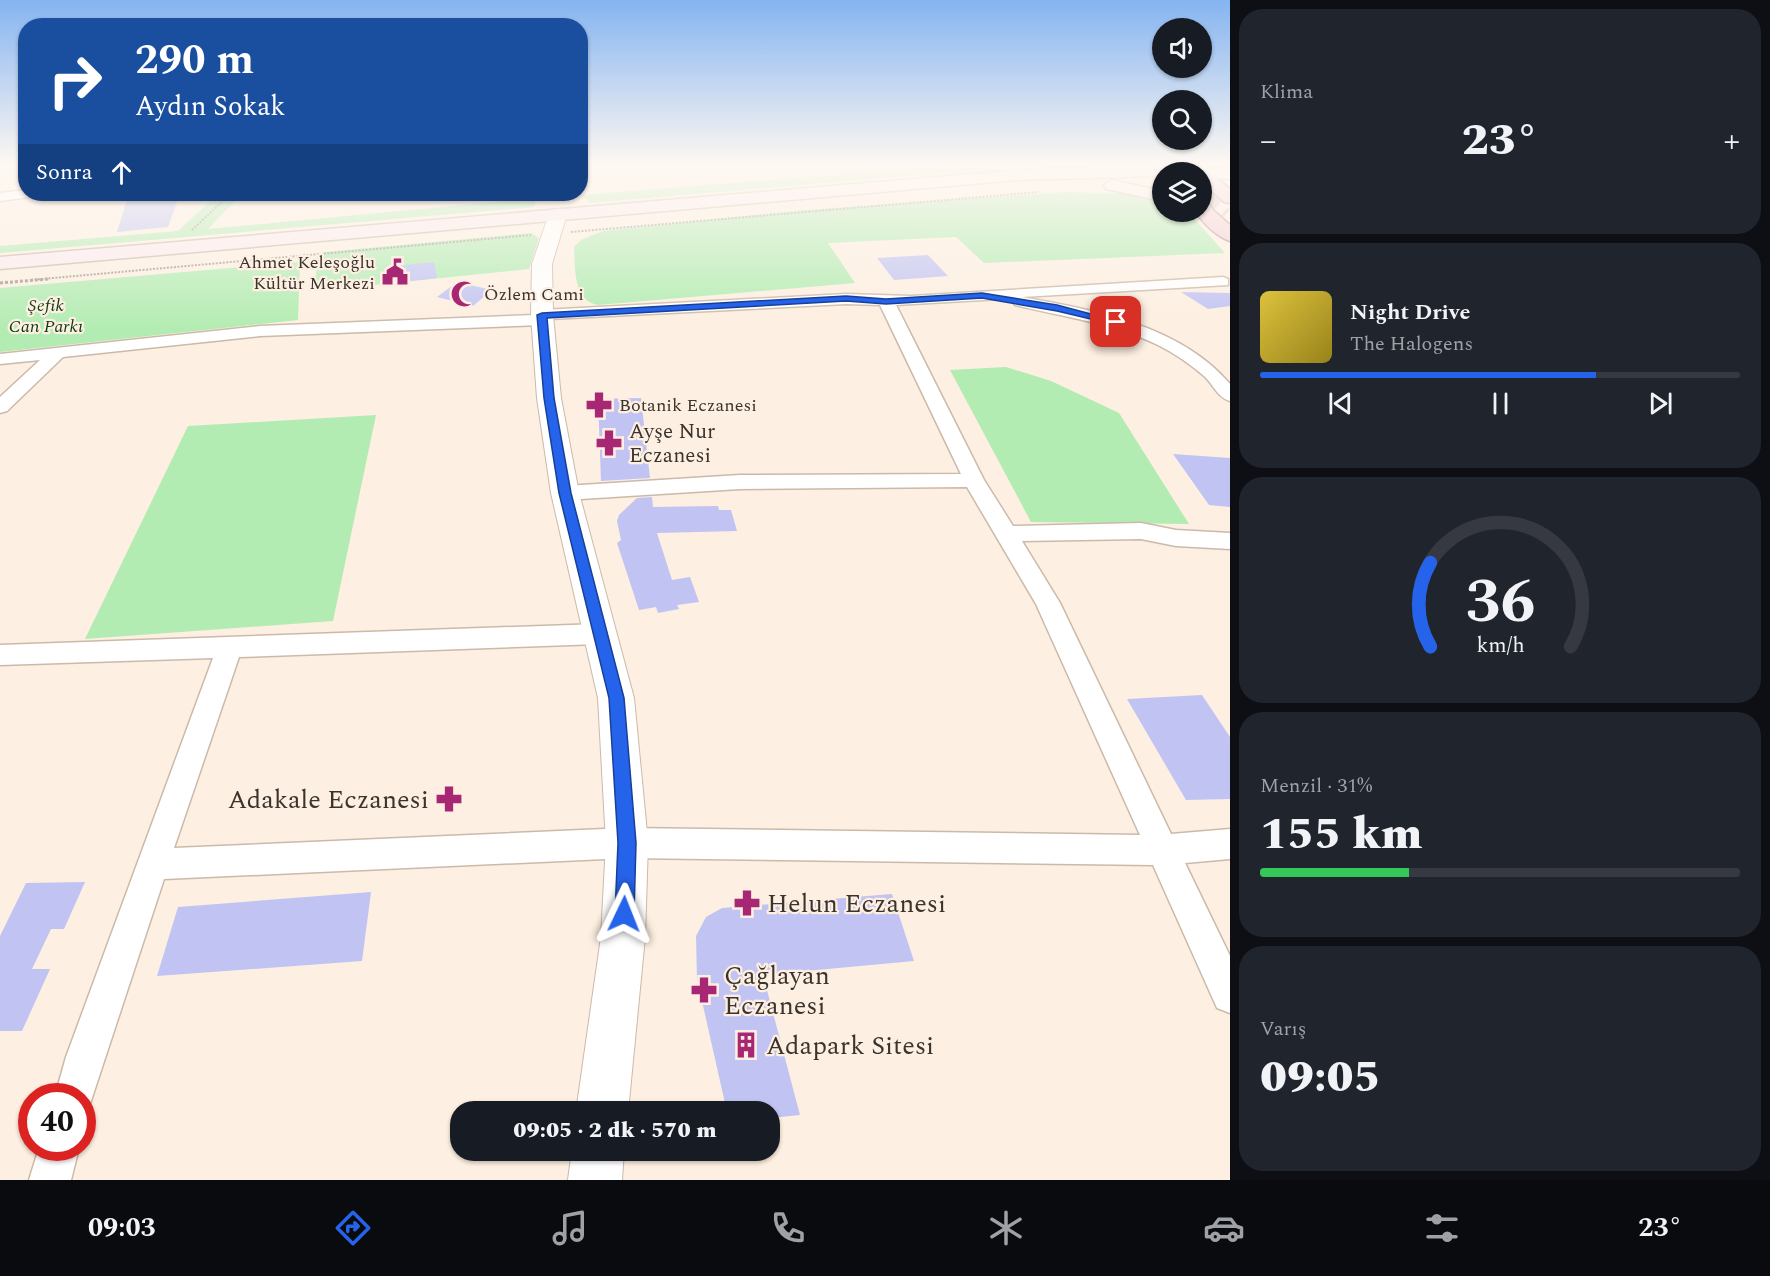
<!DOCTYPE html>
<html lang="tr">
<meta charset="utf-8">
<style>
body{margin:0;font-family:Spectral,serif;background:#20242c;color:#f1f3f6;height:100vh;display:flex;flex-direction:column;font-size:22px;white-space:nowrap}
*{box-sizing:border-box;margin:0}
p{font-size:20px;color:#9ea1a6}
.icon{flex:none;width:33px;height:33px;fill:none;stroke:currentColor;stroke-width:2;stroke-linecap:round;stroke-linejoin:round}
.map{position:relative;flex:1;overflow:hidden}
.panel{display:flex;flex-direction:column;gap:9px;padding:9px;background:#0d0f14;width:540px}
.panel>*{flex:none}
.banner{position:absolute;left:18px;top:18px;width:570px;height:183px;border-radius:24px;box-shadow:0 2px 4px #0004;background:#1a4fa0;color:#fff;overflow:hidden}
.fabs{position:absolute;left:1152px;top:18px;display:grid;gap:12px}
.fabs a{display:grid;place-items:center;width:60px;height:60px;border-radius:50%;background:#171b24;box-shadow:0 2px 4px #0004;font-size:30px}
.speed{position:absolute;left:18px;top:1083px;display:flex;gap:12px;font-size:30px;font-weight:700;text-align:center}
.speed>*{display:grid;place-content:center;width:78px;height:78px;border-radius:50%;background:#171b24;box-shadow:0 2px 4px #0004;line-height:1}
.speed .limit{border:9px solid #d22;background:#fff;color:#111}
.pin{position:absolute;display:grid;place-items:center;width:51px;height:51px;color:#fff;margin:-26px;border-radius:12px;box-shadow:0 3px 9px #0006}
.me{position:absolute;width:66px;margin:-33px;rotate:2deg;stroke-linejoin:round;filter:drop-shadow(0 0 4px #0008)}
.turn{display:flex;align-items:center;gap:21px;height:126px;padding:0 18px;font-size:27px}
.turn .icon{width:78px;height:78px;stroke-width:2.5}
.turn b{display:block;font-size:42px;line-height:51px}
.then{display:flex;align-items:center;height:57px;padding:0 18px;background:#0003;gap:12px;font-size:22px}
.big{font-size:45px;font-weight:800;line-height:1.1}
.panel .widget{flex:1;display:flex;flex-direction:column;justify-content:center;gap:9px;min-width:0;padding:0 21px;border-radius:24px;background:#20242c}
.panel .dial{align-items:center;gap:0}
.dial svg{height:156px;overflow:visible;fill:none;stroke:#363941;stroke-width:7;stroke-linecap:round;text-anchor:middle}
.dial text{fill:#f1f3f6;stroke:none}
.song{display:flex;align-items:center;gap:18px}
.cover{width:72px;height:72px;border-radius:9px;background:linear-gradient(135deg,hsl(50 70% 55%),hsl(50 70% 35%))}
.played{height:6px;border-radius:3px;background:linear-gradient(90deg,#2563eb 70%,#363941 70%)}
.keys{display:flex;justify-content:space-around;direction:ltr}
.heat{display:flex;justify-content:space-between;align-items:center;font-size:33px;direction:ltr}
.charge{height:9px;border-radius:4px;background:linear-gradient(90deg,#34c759 31%,#363941 0)}
.trip{position:absolute;left:450px;top:1101px;width:330px;height:60px;border-radius:24px;background:#171b24;box-shadow:0 2px 4px #0004;font-weight:800;line-height:60px;text-align:center}
.dock{display:flex;height:96px;justify-content:space-around;align-items:center;background:#090b0e;color:#9ea1a6}
.dock .icon{width:42px;height:42px}
.dock .current{color:#2563eb}
.dock b{font-size:27px;color:#f1f3f6}
main{display:flex;flex:1;min-height:0}
.map>svg:first-child{display:block}
.green{fill:#b3ecb2}
.building{fill:#c1c3f2}
.lines{fill:none;stroke-linecap:round;stroke-linejoin:round}
.trunk-tunnel{stroke:#d6cabd;stroke-width:18;stroke-dasharray:18 9;stroke-linecap:butt}
.minor-casing{stroke:#cbbaa9;stroke-width:3}
.tertiary-casing{stroke:#cbbaa9;stroke-width:2}
.secondary-casing{stroke:#cbbaa9;stroke-width:3}
.trunk-casing{stroke:#b18f92;stroke-width:3}
.path-far1{stroke:#a49a8f;stroke-width:2;stroke-dasharray:2 1.5;stroke-linecap:butt}
.path{stroke:#a49a8f;stroke-width:3;stroke-dasharray:3 2;stroke-linecap:butt}
.minor{fill:#fff;fill-rule:evenodd}
.tertiary{fill:#fff;fill-rule:evenodd}
.secondary{fill:#fbecef;fill-rule:evenodd}
.trunk{fill:#f4ccd4;fill-rule:evenodd}
.route{fill:#2563eb;stroke:#184099;stroke-width:1.5}
.labels{text-anchor:middle;stroke-width:4.5;stroke-linejoin:round;paint-order:stroke}
.far-poi-label{font-size:18px;fill:#3b342d;stroke:#fdefe1;text-anchor:start}
.far-park-label{font-size:18px;font-style:italic;fill:#0f3c12;stroke:#fdefe1}
.poi-label{font-size:21px;fill:#3b342d;stroke:#fdefe1;text-anchor:start}
.near-poi-label{font-size:26px;fill:#3b342d;stroke:#fdefe1;text-anchor:start}
</style>
<main>
<div class="map">
<svg width="1230" height="1180" viewBox="0 0 1230 1180">
<rect width="100%" height="100%" fill="#fdefe1"/>
<!-- green -->
<path class="green" d="M975,164H986L995,168L590,203L581,195Z
M1067,192L1137,194L1162,199V212H1188L1225,253L984,263L956,237L828,243L855,283L598,305C573,301 575,267 574,247L581,240L603,231L803,210Z
M218,194H242L208,229L537,198L534,207L0,253V246L178,231Z
M531,233L539,238L529,269L315,291L317,254L325,252Z
M300,262L298,320L0,352V288Z
M1006,367L1051,381L1119,413L1189,524L1031,522L950,370Z
M376,415L333,621L85,639L188,426Z"/>
<!-- building -->
<path class="building" d="M162,194H180L168,227L117,232L128,197Z
M928,255L948,276L894,280L877,258Z
M434,262L437,278L385,284L384,267Z
M457,282L492,290L473,306L437,297Z
M1181,292L1230,293V306L1208,309Z
M641,398L650,478L601,481L598,399Z
M1173,454L1230,458V507L1209,505Z
M652,497L653,507L718,506L719,510H731L737,531L657,533L672,580L690,577L699,602L677,605L679,609L658,613L656,607L639,610L617,543L621,540L617,521L619,515L637,498Z
M1202,695L1230,737V799L1186,800L1127,699Z
M85,882L64,929H51L32,969H50L22,1031H0V936L26,883Z
M371,892L362,961L157,976L178,907Z
M892,894L914,961L763,975L800,1115L770,1118V1112H727L697,979L696,936L706,917L722,908Z"/>
<g class="lines">
<!-- trunk-tunnel -->
<path class="trunk-tunnel" d="M1181,164L1191,172
M1202,196L1224,216"/>
<!-- minor casing -->
<g class="minor-casing">
<path id="minor" d="M26,190V194H33L31,197L0,201V193Z
M1223,277L1228,279V285L1022,297C1094,310 1180,325 1230,384V401C1218,398 1213,384 1204,376C1190,364 1174,353 1158,345C1112,323 1064,317 1015,305L1013,302L1020,298L896,305L984,480L1013,526L1141,523L1176,530L1230,533V549L1176,546L1141,539L1022,541L1060,603L1171,834L1230,829V859L1185,863L1230,956V1013L1217,1008L1153,865L627,858L164,879L88,1110L82,1112V1096H55L66,1057L213,658L0,665V645L599,624L608,627L612,634L608,641L599,644L239,657L174,848L627,828L1140,835L1036,604L967,487L740,489L565,500L558,498L554,493L558,488L565,486L740,475L961,474L880,305L846,304L550,319L548,323L542,325L260,336L63,357L7,411L0,413V397L40,360L0,364V354L260,326L534,315L536,312L542,310L846,294L911,296Z
M39,1148H79L71,1180H29Z"/>
</g>
<!-- tertiary casing -->
<g class="tertiary-casing">
<path id="tertiary" d="M558,209L564,210L567,214L552,264L553,315L561,398L579,493L634,698L648,843L645,937L628,1112H576L601,937L606,843L598,698L551,493L537,398L531,315L532,264L549,214L552,210Z
M572,1150H624L622,1180H568Z"/>
</g>
<!-- secondary casing -->
<g class="secondary-casing">
<path id="secondary" d="M580,164H590L586,171L580,173Z
M1149,165L1230,169V179L1202,178V172H1162V176L1019,180L0,269V257L1019,170Z
M1112,180L1162,191V201L1106,189L1104,185Z"/>
</g>
<!-- trunk casing -->
<g class="trunk-casing">
<path id="trunk" d="M1148,164H1167L1176,172H1162V175Z
M1202,169L1208,171L1230,189V203L1224,202L1202,182V172H1195Z
M1202,202L1208,203L1214,211L1230,225V241C1217,237 1203,223 1196,212H1202Z"/>
</g>
<!-- path-far1 -->
<path class="path-far1" d="M541,201L545,194
M192,230L230,194
M571,232L1039,192
M31,280L531,235"/>
<!-- path -->
<path class="path" d="M0,283L48,279"/>
<!-- minor -->
<use href="#minor" class="minor"/>
<!-- tertiary -->
<use href="#tertiary" class="tertiary"/>
<!-- secondary -->
<use href="#secondary" class="secondary"/>
<!-- trunk -->
<use href="#trunk" class="trunk"/>
</g>
<!-- sky -->
<linearGradient id="sky" x2="0" y2="1"><stop stop-color="#85b4f0"/><stop offset="0.5" stop-color="#fef8f2"/><stop offset="1" stop-color="#fef8f2" stop-opacity="0"/></linearGradient>
<rect width="1230" height="329" fill="url(#sky)"/>
<!-- route -->
<path class="route" d="M982,293L1057,305L1121,322L1116,325L1057,311L982,298L886,304L846,301L547,318L554,398L571,493L624,698L636,843L634,914L631,920L624,923L617,920L615,914L618,843L609,698L559,493L544,398L537,315L542,313L846,296L886,299Z"/>
<!-- icons -->
<defs>
<g id="civic-bare" transform="scale(2.07)"><path d="M-.6-6.5H3V-4.5H.6V-3L4-1V1h2V6H-6V1h2V-1L-.6-3ZM-1.2 2.5V6h2.4V2.5Z" fill="#a82775" stroke="#fdefe1" stroke-width="2.5" paint-order="stroke"/></g>
<g id="mosque-bare" transform="scale(2.07)"><path d="M3.5-4.9A6 6 0 1 0 3.5 4.9A5 5 0 1 1 3.5-4.9Z" fill="#a82775" stroke="#fdefe1" stroke-width="2.5" paint-order="stroke"/></g>
<g id="pharmacy-bare" transform="scale(2.07)"><path d="M-2-6h4v4h4v4h-4v4h-4v-4h-4v-4h4Z" fill="#a82775" stroke="#fdefe1" stroke-width="2.5" paint-order="stroke"/></g>
<g id="building-bare" transform="scale(2.07)"><path d="M-4-6H4V6H1V3H-1V6H-4ZM-2.5-4.3h1.7v1.8h-1.7ZM.8-4.3h1.7v1.8H.8ZM-2.5-1h1.7V.8h-1.7ZM.8-1h1.7V.8H.8Z" fill="#a82775" stroke="#fdefe1" stroke-width="2.5" paint-order="stroke"/></g>
</defs>
<g fill-rule="evenodd">
<use href="#civic-bare" x="395" y="272"/>
<use href="#mosque-bare" x="464" y="294"/>
<use href="#pharmacy-bare" x="599" y="405"/>
<use href="#pharmacy-bare" x="609" y="443"/>
<use href="#pharmacy-bare" x="449" y="799"/>
<use href="#pharmacy-bare" x="747" y="903"/>
<use href="#pharmacy-bare" x="704" y="990"/>
<use href="#building-bare" x="746" y="1045"/>
</g>
<g class="labels">
<!-- far-poi labels -->
<g class="far-poi-label">
<text x="375" y="268" text-anchor="end">Ahmet Keleşoğlu<tspan x="375" dy="21">Kültür Merkezi</tspan></text>
<text x="484" y="300">Özlem Cami</text>
<text x="619" y="411">Botanik Eczanesi</text>
</g>
<!-- far-park labels -->
<g class="far-park-label">
<text x="46" y="311">Şefik<tspan x="46" dy="21">Can Parkı</tspan></text>
</g>
<!-- poi labels -->
<g class="poi-label">
<text x="629" y="438">Ayşe Nur<tspan x="629" dy="24">Eczanesi</tspan></text>
</g>
<!-- near-poi labels -->
<g class="near-poi-label">
<text x="429" y="808" text-anchor="end">Adakale Eczanesi</text>
<text x="767" y="912">Helun Eczanesi</text>
<text x="724" y="984">Çağlayan<tspan x="724" dy="30">Eczanesi</tspan></text>
<text x="766" y="1054">Adapark Sitesi</text>
</g>
</g>
</svg>
<div class="fabs">
<a><svg class="icon" aria-label="sound" viewBox="0 0 24 24"><path d="M4 9h4l5-4v14l-5-4H4zM17 9q2 3 0 6"/></svg></a>
<a><svg class="icon" aria-label="search" viewBox="0 0 24 24"><circle cx="10" cy="10" r="6"/><path d="M15 15l6 6"/></svg></a>
<a><svg class="icon" aria-label="layers" viewBox="0 0 24 24"><path d="M12 4l9 5-9 5-9-5zM3 14l9 5 9-5"/></svg></a>
</div>
<div class="speed"><div class="limit">40</div></div>
<div class="pin" style="left:1116px;top:322px;background:#d93025"><svg class="icon" aria-label="arrive" viewBox="0 0 24 24"><path d="M6 21V4h12l-3 4 3 4H6"/></svg></div>
<svg class="me" style="left:624px;top:914px" viewBox="-20 -20 40 40"><path d="M0-17L14 15 0 8-14 15z" fill="#2563eb" stroke="#fff" stroke-width="4"/></svg>
<div class="trip">09:05 · 2 dk · 570 m</div>
<div class="banner">
<div class="turn"><svg class="icon" aria-label="right" viewBox="0 0 24 24"><path d="M7 20v-9h11M14 6l5 5-5 5"/></svg><div><b>290 m</b>Aydın Sokak</div></div>
<div class="then">Sonra<svg class="icon" aria-label="ahead" viewBox="0 0 24 24"><path d="M12 20V5M6 11l6-6 6 6"/></svg></div>
</div>
</div>
<section class="panel">
<div class="widget"><p>Klima</p>
<div class="heat"><a>−</a><b class="big">23°</b><a>+</a></div>
</div>
<div class="widget">
<div class="song"><i class="cover"></i><div><b>Night Drive</b><p>The Halogens</p></div></div>
<div class="played"></div>
<div class="keys"><svg class="icon" aria-label="previous" viewBox="0 0 24 24"><path d="M18 5L8 12l10 7zM5 5v14"/></svg><svg class="icon" aria-label="pause" viewBox="0 0 24 24"><path d="M8 5v14M16 5v14"/></svg><svg class="icon" aria-label="next" viewBox="0 0 24 24"><path d="M6 5l10 7-10 7zM19 5v14"/></svg></div>
</div>
<div class="widget dial"><svg viewBox="0 0 100 80">
<path d="M14 69A42 42 0 1 1 86 69"/>
<path d="M14 69A42 42 0 0 1 14 26" stroke="#2563eb"/>
<text x="50" y="56" font-size="32" font-weight="700">36</text>
<text x="50" y="72" font-size="11">km/h</text>
</svg></div>
<div class="widget"><p>Menzil · 31%</p><b class="big">155 km</b><div class="charge"></div></div>
<div class="widget"><p>Varış</p><b class="big">09:05</b></div>
</section>
</main>
<nav class="dock">
<b>09:03</b>
<svg class="icon current" aria-label="directions" viewBox="0 0 24 24"><path d="M12 3l9 9-9 9-9-9zM9 14v-3h6M13 9l2 2-2 2"/></svg>
<svg class="icon" aria-label="music" viewBox="0 0 24 24"><path d="M9 18V5l10-2v13"/><circle cx="6" cy="18" r="3"/><circle cx="16" cy="16" r="3"/></svg>
<svg class="icon" aria-label="phone" viewBox="0 0 24 24"><path d="M5 4h4l2 5-3 2q2 4 5 5l2-3 5 2v4C11 20 4 13 5 4z"/></svg>
<svg class="icon" aria-label="climate" viewBox="0 0 24 24"><path d="M12 3v18M4 7l16 10M4 17L20 7"/></svg>
<svg class="icon" aria-label="car" viewBox="0 0 24 24"><path d="M5 17H2v-5l4-1 3-4h7l3 4 3 1v5h-3M9 17h6M6 11h13"/><circle cx="7" cy="17" r="2"/><circle cx="17" cy="17" r="2"/></svg>
<svg class="icon" aria-label="filters" viewBox="0 0 24 24"><path d="M4 7h16M4 17h16"/><circle cx="9" cy="7" r="2"/><circle cx="15" cy="17" r="2"/></svg>
<b>23°</b>
</nav>
